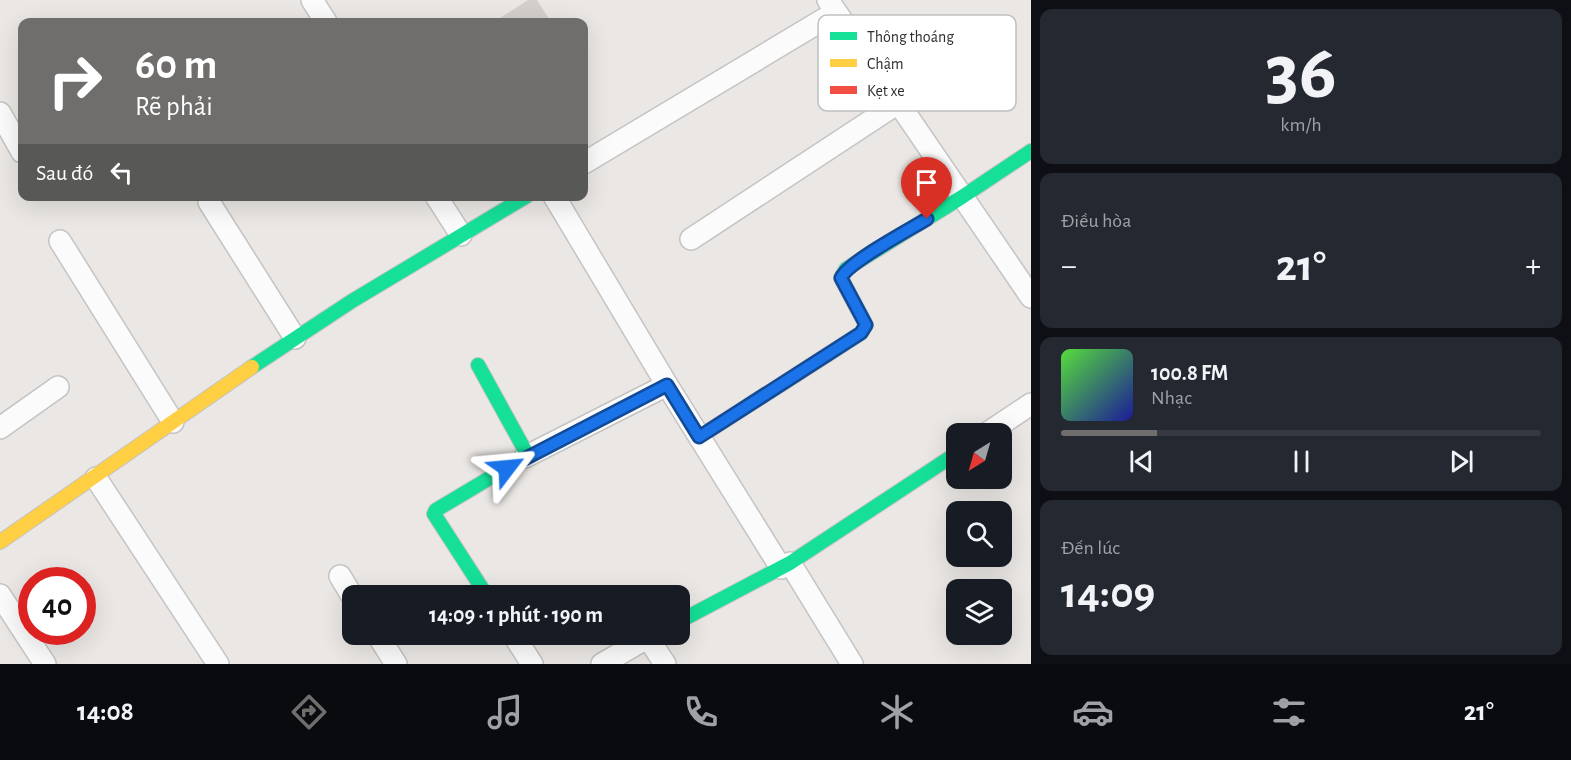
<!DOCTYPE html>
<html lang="vi">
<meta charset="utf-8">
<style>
body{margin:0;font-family:"Alegreya Sans",sans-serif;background:#242831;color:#f1f3f6;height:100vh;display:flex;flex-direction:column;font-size:22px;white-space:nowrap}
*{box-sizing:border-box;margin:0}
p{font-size:20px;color:#9ea1a6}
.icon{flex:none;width:33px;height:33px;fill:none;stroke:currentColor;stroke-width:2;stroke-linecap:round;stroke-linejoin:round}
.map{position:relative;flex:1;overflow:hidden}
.side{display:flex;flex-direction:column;gap:9px;padding:9px;background:#0d0f14;width:540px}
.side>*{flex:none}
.hud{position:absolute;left:18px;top:18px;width:570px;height:183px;border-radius:12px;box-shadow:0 6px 24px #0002;background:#6f6e6d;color:#fff;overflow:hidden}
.needle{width:39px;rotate:217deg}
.controls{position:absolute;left:946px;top:423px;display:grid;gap:12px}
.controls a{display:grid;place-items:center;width:66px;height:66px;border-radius:12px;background:#171b24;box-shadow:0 6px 24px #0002;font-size:30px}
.speed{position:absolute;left:18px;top:567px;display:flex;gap:12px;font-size:30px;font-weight:700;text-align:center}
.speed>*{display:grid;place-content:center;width:78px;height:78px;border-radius:50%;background:#171b24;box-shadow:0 6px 24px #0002;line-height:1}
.speed .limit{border:9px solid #d22;background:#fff;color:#111}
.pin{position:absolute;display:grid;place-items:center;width:51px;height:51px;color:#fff;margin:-62px -26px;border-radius:50% 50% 50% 0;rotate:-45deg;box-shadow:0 0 6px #0007}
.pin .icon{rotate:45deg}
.me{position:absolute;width:66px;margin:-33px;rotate:61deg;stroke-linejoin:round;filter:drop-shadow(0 0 4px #0008)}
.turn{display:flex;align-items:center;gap:21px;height:126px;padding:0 18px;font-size:27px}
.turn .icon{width:78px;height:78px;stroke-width:2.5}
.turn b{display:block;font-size:42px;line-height:51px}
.then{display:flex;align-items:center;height:57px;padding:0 18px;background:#0003;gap:12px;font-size:22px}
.big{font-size:45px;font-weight:700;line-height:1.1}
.side .card{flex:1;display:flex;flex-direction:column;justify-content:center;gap:9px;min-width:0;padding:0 21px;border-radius:12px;background:#242831}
.side .dial{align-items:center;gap:0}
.dial b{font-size:78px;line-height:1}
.song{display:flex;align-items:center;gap:18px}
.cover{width:72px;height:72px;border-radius:9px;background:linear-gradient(135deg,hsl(110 70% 55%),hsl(240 70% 35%))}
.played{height:6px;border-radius:3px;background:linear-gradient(90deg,#6f6e6d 20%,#363941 20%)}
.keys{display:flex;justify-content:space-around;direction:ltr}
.heat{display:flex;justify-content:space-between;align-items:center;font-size:33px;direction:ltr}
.trip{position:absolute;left:342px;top:585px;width:348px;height:60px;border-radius:12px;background:#171b24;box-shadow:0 6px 24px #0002;font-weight:700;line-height:60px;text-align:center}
.tabs{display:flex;height:96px;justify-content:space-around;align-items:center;background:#090b0e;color:#9ea1a6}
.tabs .icon{width:42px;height:42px}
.tabs .selected{color:#6f6e6d}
.tabs b{font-size:27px;color:#f1f3f6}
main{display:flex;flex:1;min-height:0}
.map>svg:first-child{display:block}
.building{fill:#d2cfcd}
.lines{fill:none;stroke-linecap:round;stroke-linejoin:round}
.street-casing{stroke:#c5c4c4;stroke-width:24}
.fast-casing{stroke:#c5c4c4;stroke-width:16}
.slow-casing{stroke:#c5c4c4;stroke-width:16}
.jam-casing{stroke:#c5c4c4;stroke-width:16}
.street{stroke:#fcfbfb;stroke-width:21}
.fast{stroke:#16e098;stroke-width:14}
.slow{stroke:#ffcf43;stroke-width:14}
.jam{stroke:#f24e42;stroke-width:14}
.route-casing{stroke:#114b97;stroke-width:15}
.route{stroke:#1a73e8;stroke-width:10}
.key{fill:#fff;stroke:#c0c0c0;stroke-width:1.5}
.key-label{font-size:16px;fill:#2d2d2d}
</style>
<main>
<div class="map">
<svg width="1031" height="664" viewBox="0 0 1031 664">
<rect width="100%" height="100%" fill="#eae7e4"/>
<!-- building -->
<path class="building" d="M528,0H537L551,22H494Z"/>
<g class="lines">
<!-- street casing -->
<g class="street-casing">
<path id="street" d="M312,0L326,22
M828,0L1031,297
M0,113L22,152
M584,163L836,12
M436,196L461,235
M554,196L667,385L781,568
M209,202L295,338
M691,239L898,103
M60,241L173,422
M0,428L58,387
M986,434L1031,404
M525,457L667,385
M96,478L218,664
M790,563L852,664
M340,576L352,596
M0,595L45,664
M377,634L396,664
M513,634L532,664
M648,638L665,664
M602,664L654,634"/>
</g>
<!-- fast casing -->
<g class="fast-casing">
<path id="fast" d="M827,355L861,333L866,325L841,278L846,269L962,197L1031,151
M478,365L527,454L525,457L436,510L434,514L487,596
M252,367L352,301L527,196
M680,621L790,563L957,453"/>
</g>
<!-- slow casing -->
<g class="slow-casing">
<path id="slow" d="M0,542L252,367"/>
</g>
<!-- jam casing -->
<g class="jam-casing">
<path id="jam" d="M699,437L827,355"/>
</g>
<!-- street -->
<use href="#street" class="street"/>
<!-- fast -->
<use href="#fast" class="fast"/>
<!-- slow -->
<use href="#slow" class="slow"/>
<!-- jam -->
<use href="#jam" class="jam"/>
</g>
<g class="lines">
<!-- route casing -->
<g class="route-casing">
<path id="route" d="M507,468L667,385L699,437L861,333L866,325L841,278C848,262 909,230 927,219"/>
</g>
<!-- route -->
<use href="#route" class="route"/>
</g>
<!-- legend -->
<rect x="818" y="15" width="198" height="96" rx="9" class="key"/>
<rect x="830" y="32" width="27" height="8" fill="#16e098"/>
<rect x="830" y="59" width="27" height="8" fill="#ffcf43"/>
<rect x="830" y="86" width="27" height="8" fill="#f24e42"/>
<g class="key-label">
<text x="867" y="42">Thông thoáng</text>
<text x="867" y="69">Chậm</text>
<text x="867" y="96">Kẹt xe</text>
</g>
</svg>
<div class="controls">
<a><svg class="needle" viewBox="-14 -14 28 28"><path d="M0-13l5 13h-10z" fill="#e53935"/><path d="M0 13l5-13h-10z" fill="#9ea1a6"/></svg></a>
<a><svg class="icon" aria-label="search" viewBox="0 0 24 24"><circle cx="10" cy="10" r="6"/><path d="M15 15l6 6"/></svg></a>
<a><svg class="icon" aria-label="layers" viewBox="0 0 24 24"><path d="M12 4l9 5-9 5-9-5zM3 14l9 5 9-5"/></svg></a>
</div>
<div class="speed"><div class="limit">40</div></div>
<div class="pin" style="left:927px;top:219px;background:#d93025"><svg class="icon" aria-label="arrive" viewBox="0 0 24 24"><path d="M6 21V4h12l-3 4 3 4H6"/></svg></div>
<svg class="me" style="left:507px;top:468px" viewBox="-20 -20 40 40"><path d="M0-17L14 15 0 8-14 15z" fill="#1a73e8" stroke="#fff" stroke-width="4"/></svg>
<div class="trip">14:09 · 1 phút · 190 m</div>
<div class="hud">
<div class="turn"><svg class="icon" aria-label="right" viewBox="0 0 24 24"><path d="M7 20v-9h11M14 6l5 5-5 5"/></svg><div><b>60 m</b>Rẽ phải</div></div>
<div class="then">Sau đó<svg class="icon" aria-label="left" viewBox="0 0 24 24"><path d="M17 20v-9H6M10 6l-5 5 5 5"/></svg></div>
</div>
</div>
<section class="side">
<div class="card dial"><b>36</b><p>km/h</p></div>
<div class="card"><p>Điều hòa</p>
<div class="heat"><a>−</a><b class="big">21°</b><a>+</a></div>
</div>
<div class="card">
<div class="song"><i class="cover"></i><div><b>100.8 FM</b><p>Nhạc</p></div></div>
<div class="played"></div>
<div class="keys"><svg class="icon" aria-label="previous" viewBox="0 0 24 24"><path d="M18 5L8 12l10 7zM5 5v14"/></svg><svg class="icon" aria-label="pause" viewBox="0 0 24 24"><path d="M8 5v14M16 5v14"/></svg><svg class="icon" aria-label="next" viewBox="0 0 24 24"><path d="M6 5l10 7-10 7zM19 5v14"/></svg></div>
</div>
<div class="card"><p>Đến lúc</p><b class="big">14:09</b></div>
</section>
</main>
<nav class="tabs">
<b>14:08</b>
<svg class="icon selected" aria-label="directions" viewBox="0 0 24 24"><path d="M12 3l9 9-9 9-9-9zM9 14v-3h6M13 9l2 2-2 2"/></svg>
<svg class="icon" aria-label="music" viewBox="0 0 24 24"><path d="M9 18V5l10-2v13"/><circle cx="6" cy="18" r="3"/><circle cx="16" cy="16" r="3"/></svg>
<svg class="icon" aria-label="phone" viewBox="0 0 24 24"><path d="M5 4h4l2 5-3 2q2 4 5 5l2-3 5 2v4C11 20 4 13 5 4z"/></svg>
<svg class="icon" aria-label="climate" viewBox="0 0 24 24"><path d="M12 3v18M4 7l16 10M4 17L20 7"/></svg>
<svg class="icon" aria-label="car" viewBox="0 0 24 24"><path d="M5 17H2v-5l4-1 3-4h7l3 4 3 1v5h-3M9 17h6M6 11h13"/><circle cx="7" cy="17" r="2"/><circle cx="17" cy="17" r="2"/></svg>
<svg class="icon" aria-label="filters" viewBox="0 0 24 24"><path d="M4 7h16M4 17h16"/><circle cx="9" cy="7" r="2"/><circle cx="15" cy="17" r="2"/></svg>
<b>21°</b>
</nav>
